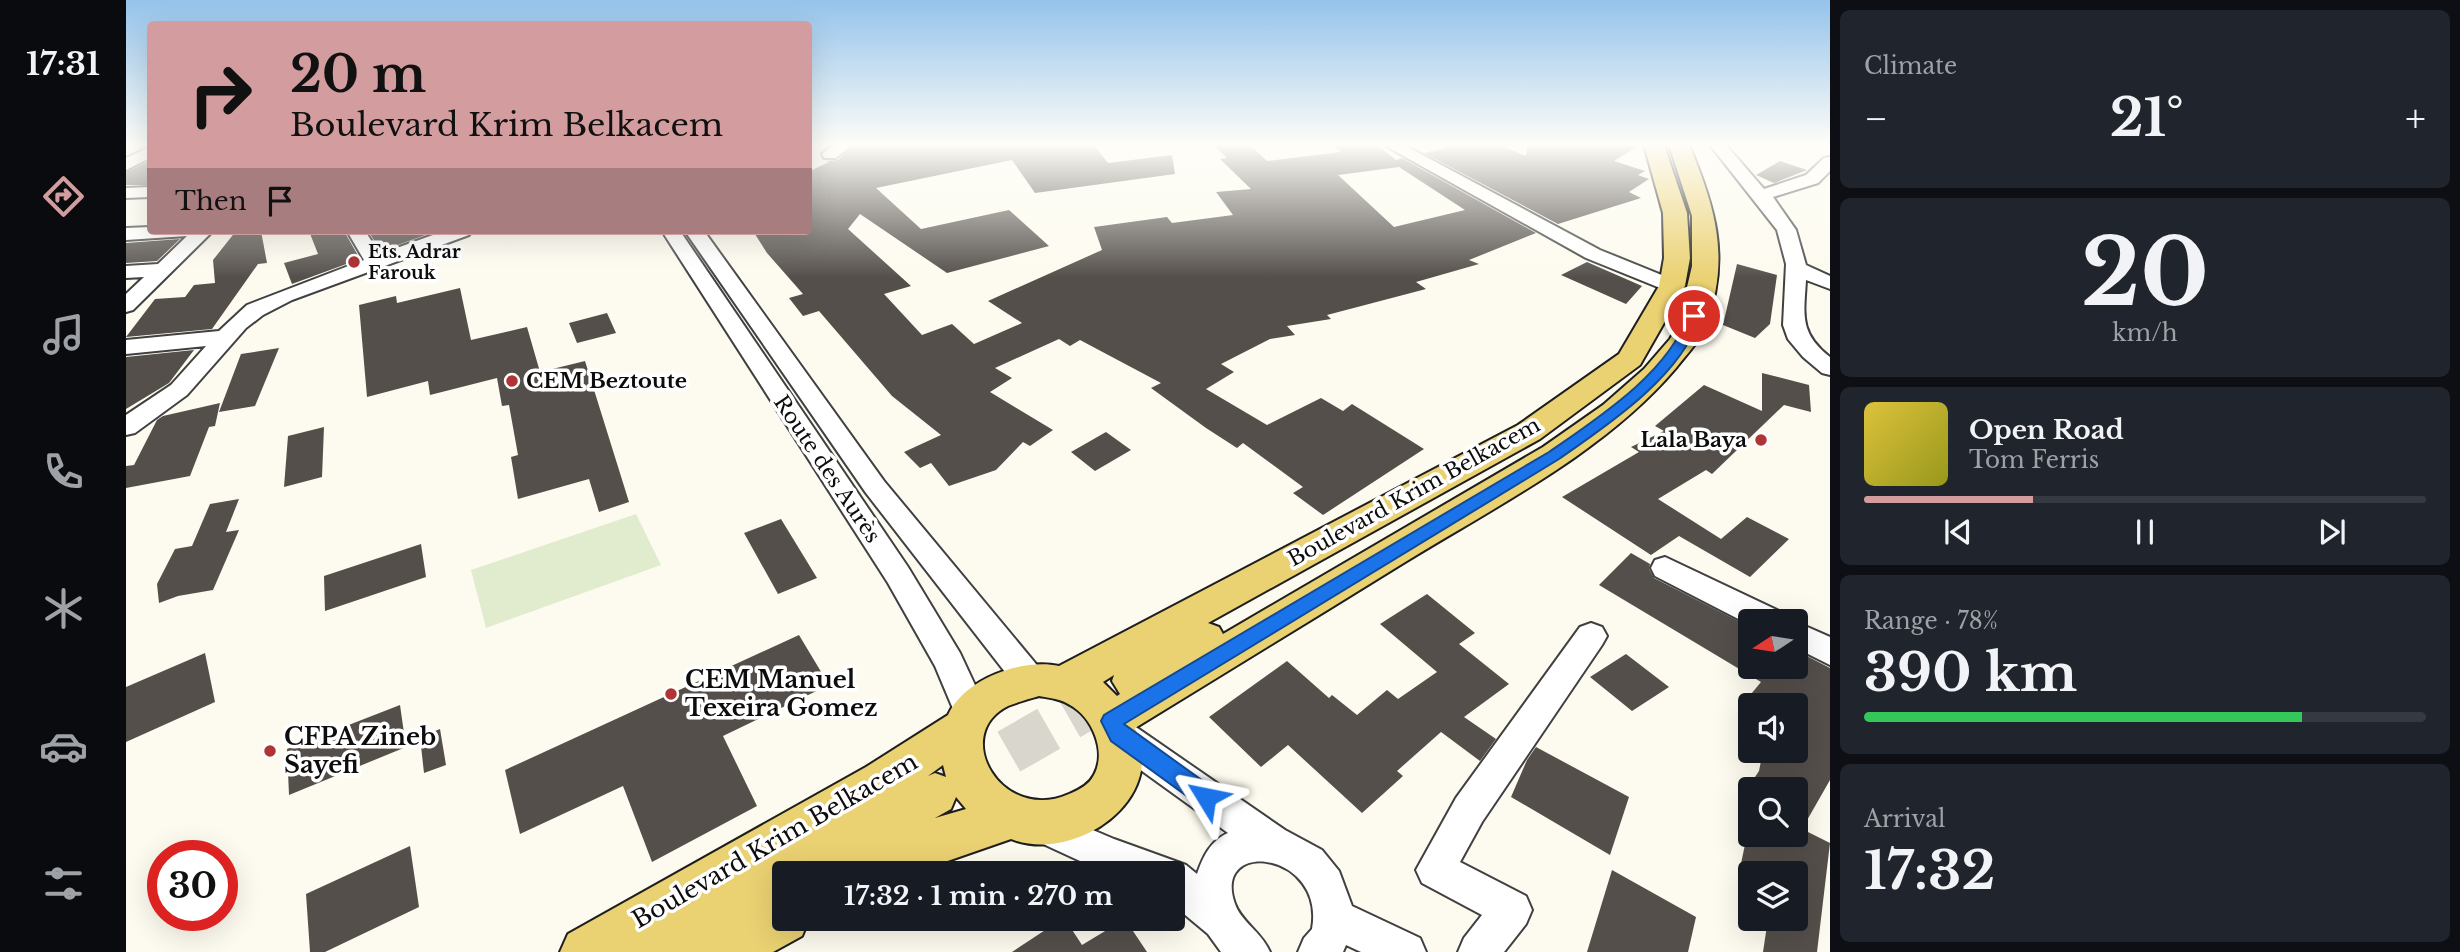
<!DOCTYPE html>
<meta charset="utf-8">
<style>
body{margin:0;font-family:"Libre Baskerville",serif;background:#20242c;color:#f1f3f6;height:100vh;display:flex;flex-direction:column;font-size:26px;white-space:nowrap}
*{box-sizing:border-box;margin:0}
p{font-size:23px;color:#9ea1a6}
.icon{flex:none;width:38px;height:38px;fill:none;stroke:currentColor;stroke-width:2;stroke-linecap:round;stroke-linejoin:round}
.map{position:relative;flex:1;overflow:hidden}
.drawer{display:flex;flex-direction:column;gap:10px;padding:10px;background:#0d0f14;width:630px}
.drawer>*{flex:none}
.top-card{position:absolute;left:21px;top:21px;width:665px;height:214px;border-radius:7px;box-shadow:0 7px 28px #0002;background:#d39d9f;color:#111;overflow:hidden}
.needle{width:46px;rotate:258deg}
.controls{position:absolute;left:1612px;top:609px;display:grid;gap:14px}
.controls a{display:grid;place-items:center;width:70px;height:70px;border-radius:7px;background:#171b24;box-shadow:0 7px 28px #0002;font-size:35px}
.speed{position:absolute;left:21px;top:840px;display:flex;gap:14px;font-size:35px;font-weight:700;text-align:center}
.speed>*{display:grid;place-content:center;width:91px;height:91px;border-radius:50%;background:#171b24;box-shadow:0 7px 28px #0002;line-height:1}
.speed .limit{border:10px solid #d22;background:#fff;color:#111}
.pin{position:absolute;display:grid;place-items:center;width:60px;height:60px;color:#fff;margin:-30px;border:4px solid #fff;border-radius:50%;box-shadow:0 2px 7px #0007}
.me{position:absolute;width:77px;margin:-38px;rotate:305deg;stroke-linejoin:round;filter:drop-shadow(0 0 5px #0008)}
.turn{display:flex;align-items:center;gap:24px;height:147px;padding:0 28px;font-size:32px}
.turn .icon{width:91px;height:91px;stroke-width:2.5}
.turn b{display:block;font-size:49px;line-height:60px}
.then{display:flex;align-items:center;height:66px;padding:0 28px;background:#0003;gap:14px;font-size:26px}
.big{font-size:52px;font-weight:800;line-height:1.1}
.drawer .card{flex:1;display:flex;flex-direction:column;justify-content:center;gap:10px;min-width:0;padding:0 24px;border-radius:10px;background:#20242c}
.drawer .dial{align-items:center;gap:0}
.dial b{font-size:91px;line-height:1}
.song{display:flex;align-items:center;gap:21px}
.cover{width:84px;height:84px;border-radius:10px;background:linear-gradient(135deg,hsl(50 70% 55%),hsl(60 70% 35%))}
.played{height:7px;border-radius:4px;background:linear-gradient(90deg,#d39d9f 30%,#363941 30%)}
.keys{display:flex;justify-content:space-around;direction:ltr}
.heat{display:flex;justify-content:space-between;align-items:center;font-size:38px;direction:ltr}
.charge{height:10px;border-radius:5px;background:linear-gradient(90deg,#34c759 78%,#363941 0)}
.trip{position:absolute;left:646px;top:861px;width:413px;height:70px;border-radius:7px;background:#171b24;box-shadow:0 7px 28px #0002;font-weight:800;line-height:70px;text-align:center}
main{display:flex;flex:1;min-height:0}
.tab-bar{display:flex;flex-direction:column;width:126px;justify-content:space-around;align-items:center;background:#090b0e;color:#9ea1a6}
.tab-bar .icon{width:49px;height:49px}
.tab-bar .current{color:#d39d9f}
.tab-bar b{font-size:32px;color:#f1f3f6}
.map>svg:first-child{display:block}
.pitch{fill:#e0eccd}
.building{fill:#544f4a;fill-rule:evenodd}
.lines{fill:none;stroke-linecap:round;stroke-linejoin:round}
.major-tunnel{stroke:#d9d7cd;stroke-width:46;stroke-dasharray:46 23;stroke-linecap:butt}
.minor-casing{stroke:#404040;stroke-width:4}
.major-casing{stroke:#1e1e1e;stroke-width:4}
.minor{fill:#fff;fill-rule:evenodd}
.major{fill:#ead172;fill-rule:evenodd}
.route{fill:#1a73e8;stroke:#114b97;stroke-width:2}
.poi-dot{fill:#ae3435;stroke:#fff;stroke-width:2.5}
.labels{text-anchor:middle;stroke-width:7;stroke-linejoin:round;paint-order:stroke}
.far-poi-label{font-size:18px;font-weight:bold;fill:#0d0d0d;stroke:#fff;text-anchor:start}
.poi-label{font-size:21px;font-weight:bold;fill:#0d0d0d;stroke:#fff;text-anchor:start}
.street-label{font-size:21px;fill:#0d0d0d;stroke:#fff}
.near-poi-label{font-size:24px;font-weight:bold;fill:#0d0d0d;stroke:#fff;text-anchor:start}
.near-street-label{font-size:24px;fill:#0d0d0d;stroke:#fff}
</style>
<main>
<nav class="tab-bar">
<b>17:31</b>
<svg class="icon current" aria-label="directions" viewBox="0 0 24 24"><path d="M12 3l9 9-9 9-9-9zM9 14v-3h6M13 9l2 2-2 2"/></svg>
<svg class="icon" aria-label="music" viewBox="0 0 24 24"><path d="M9 18V5l10-2v13"/><circle cx="6" cy="18" r="3"/><circle cx="16" cy="16" r="3"/></svg>
<svg class="icon" aria-label="phone" viewBox="0 0 24 24"><path d="M5 4h4l2 5-3 2q2 4 5 5l2-3 5 2v4C11 20 4 13 5 4z"/></svg>
<svg class="icon" aria-label="climate" viewBox="0 0 24 24"><path d="M12 3v18M4 7l16 10M4 17L20 7"/></svg>
<svg class="icon" aria-label="car" viewBox="0 0 24 24"><path d="M5 17H2v-5l4-1 3-4h7l3 4 3 1v5h-3M9 17h6M6 11h13"/><circle cx="7" cy="17" r="2"/><circle cx="17" cy="17" r="2"/></svg>
<svg class="icon" aria-label="filters" viewBox="0 0 24 24"><path d="M4 7h16M4 17h16"/><circle cx="9" cy="7" r="2"/><circle cx="15" cy="17" r="2"/></svg>
</nav>
<div class="map">
<svg width="1704" height="952" viewBox="0 0 1704 952">
<rect width="100%" height="100%" fill="#fdfbef"/>
<!-- pitch -->
<path class="pitch" d="M510,514L535,565L360,628L345,570Z"/>
<!-- building -->
<path class="building" d="M728,145H968L982,163L1046,155L1049,174L909,193L886,160L750,188L795,229L883,210L923,246L821,273L734,214L722,229L785,286L758,294L796,335L826,324L848,344L896,323L862,301L976,250L968,227L1041,217L1046,223L1107,215L1090,192L1125,189L1094,159L1101,158L1088,145H1124L1141,161L1215,152L1206,145H1251L1270,160L1276,158L1410,233L1343,260L1353,264L1290,282L1300,289L1201,315L1205,319L1161,326L1169,335L1144,339L1095,364L1108,372L1080,389L1141,425L1195,398L1217,411L1226,404L1298,449L1197,515L1167,493L1177,487L1117,443L1111,448L1080,428L1025,388L1035,383L954,340L944,346L933,339L869,368L886,378L864,392L927,430L904,446L897,442L870,470L823,486L805,463L794,468L778,452L815,435L766,396L693,311L677,316L663,298L677,294L641,253L627,231H682V172L703,162L700,161L712,160ZM1273,167L1339,210L1268,227L1212,175Z
M1332,145H1373L1400,156L1402,145H1513L1488,161L1519,171L1512,175L1523,179L1503,192L1515,198L1432,224L1298,153Z
M24,161V185H0V172Z
M1654,161L1681,170L1648,183L1630,175Z
M110,231H135L141,263L132,264L86,329L0,337L29,299L59,297L68,285L89,283L87,260Z
M183,231H218L234,259L166,284L158,263L192,254Z
M242,231H304L305,233L255,251Z
M54,239L31,261L0,263V243Z
M1461,262L1516,286L1500,304L1435,275Z
M1611,264L1651,275L1644,324L1629,338L1597,325Z
M334,288L345,340L401,327L414,372L459,361L503,502L473,512L463,479L392,499L385,457L392,455L383,405L376,406L371,378L304,395L302,381L241,397L233,305L270,296L271,303Z
M481,313L490,333L451,343L443,323Z
M153,348L129,406L93,412L115,354Z
M68,350L43,383L0,409V357Z
M1636,373L1683,385L1685,412L1658,405L1586,474L1580,470L1532,499L1595,539L1621,517L1663,539L1624,577L1553,536L1525,555L1436,497L1513,452L1505,447L1538,431L1529,426L1578,385L1636,411Z
M94,403L89,426L83,427L64,476L0,488V466L8,465L31,420L37,416Z
M198,427L196,477L158,487L162,436Z
M980,432L1005,450L969,471L945,452Z
M113,499L100,532L113,530L87,590L52,596L33,603L31,584L49,549L66,546L84,504Z
M655,519L691,578L652,594L618,533Z
M295,544L300,577L199,611L198,576Z
M1505,553L1524,564L1523,569L1528,578L1624,627V667H1670L1671,651L1704,668V780L1676,829L1704,843L1691,952H1637L1642,919H1670V873H1613L1621,835H1670V789H1621L1633,771L1637,751H1670V705H1616L1635,682L1473,585Z
M1301,594L1349,633L1333,644L1383,684L1338,717L1370,739L1354,761L1315,732L1271,771L1277,776L1236,813L1162,745L1135,767L1083,717L1161,661L1203,698L1206,695L1231,715L1261,690L1272,699L1311,672L1254,624Z
M673,635L703,685L597,736L631,806L526,862L497,786L394,834L379,770Z
M79,653L89,702L0,742V687Z
M1500,654L1543,687L1506,711L1464,677Z
M274,705L280,747L163,795L161,749Z
M314,729L320,765L298,773L294,737Z
M1410,747L1503,797L1484,855L1385,797L1401,760Z
M284,846L293,907L199,952H184L180,894Z
M1486,870L1570,917L1562,952H1461Z
M936,919H939L956,945L999,919L1021,952H886Z"/>
<g class="lines">
<!-- major-tunnel -->
<path class="major-tunnel" d="M823,786L1006,681"/>
<!-- minor casing -->
<g class="minor-casing">
<path id="minor" d="M707,145H726L710,158H698L696,154Z
M1258,145H1278L1474,250L1553,282L1556,286L1553,290H1539L1460,258Z
M1584,145H1600L1638,189L1680,175L1698,158L1704,157V171L1692,183L1647,197L1670,230L1680,265L1704,276V289L1680,280C1678,315 1673,333 1704,357V375L1696,373L1677,357L1662,339L1657,325L1660,264L1651,230Z
M24,147V158L0,170V158Z
M24,187V197L0,198V188Z
M24,227V231H87L7,310L0,312V294L18,277L0,278V266L32,264L61,236L0,240V228Z
M221,231H239L254,254L318,231H345L343,235L166,300L137,315L120,328L61,395L9,433L0,435V415L45,385L80,346L0,354V340L93,331L121,305L238,260Z
M536,231H554L782,567L834,653L862,713L857,723L845,727L833,723L809,666L762,583Z
M559,231H578L758,481L915,670L920,680L915,690L904,694L893,690L740,493Z
M1539,557L1655,612L1659,621H1624V625L1529,576L1525,568L1529,560Z
M1670,622L1704,637V665L1670,648Z
M1465,623L1476,627L1481,636L1476,645L1356,822L1334,862L1400,896L1406,910L1400,924L1378,952H1332L1338,938L1356,915L1296,883L1290,870L1330,798L1454,627Z
M992,719L1004,723L1159,830L1196,850L1213,871L1226,906L1294,938L1300,952H1235L1220,945L1217,952H1172L1178,938L1186,929C1200,852 1085,837 1109,904C1116,923 1135,931 1144,952H1095L1082,934L1046,904V873H980L902,837L897,825L902,813L915,808L988,839L1060,865L1071,874C1077,857 1084,841 1102,833L980,745L975,734L980,723Z"/>
</g>
<!-- major casing -->
<g class="major-casing">
<path id="major" d="M1518,145H1538L1561,213L1564,258L1559,286L1514,365L1414,439L1082,623L1093,627L1097,634L1417,447L1477,405L1518,369L1544,339L1552,325L1566,266V216L1543,145H1563C1589,206 1605,259 1580,324C1574,341 1561,354 1550,368C1477,454 1366,508 1271,567C1184,621 1097,674 1009,728C1043,800 948,864 885,839L787,873H658V919H683L676,936L647,952H434L442,934L740,767L822,715C838,679 896,658 933,666L1392,425L1493,354L1533,286L1538,258L1537,213ZM988,675L986,681L994,694L991,696L977,682ZM913,696C924,698 935,699 944,705C966,717 981,751 968,775C963,785 953,790 943,794C876,824 824,735 882,706C892,702 903,699 913,696ZM817,765L820,777L809,773L802,776ZM830,797L840,809L809,818L825,809Z"/>
</g>
<!-- minor -->
<use href="#minor" class="minor"/>
<!-- major -->
<use href="#major" class="major"/>
</g>
<!-- sky -->
<linearGradient id="sky" x2="0" y2="1"><stop stop-color="#95c3eb"/><stop offset="0.52" stop-color="#fefdf8"/><stop offset="1" stop-color="#fefdf8" stop-opacity="0"/></linearGradient>
<rect width="1704" height="278" fill="url(#sky)"/>
<!-- route -->
<path class="route" d="M1568,312L1574,316C1557,375 1482,425 1433,459L998,724L1088,789L1091,797L1088,804L1080,807L1072,804L985,741L975,721L978,715L1423,452C1469,420 1544,372 1561,316Z"/>
<!-- markers -->
<g class="poi-dot">
<circle cx="228" cy="262" r="7"/>
<circle cx="386" cy="381" r="7"/>
<circle cx="1635" cy="440" r="7"/>
<circle cx="545" cy="694" r="7"/>
<circle cx="144" cy="751" r="7"/>
</g>
<g class="labels">
<!-- far-poi labels -->
<g class="far-poi-label">
<text x="242" y="258">Ets. Adrar<tspan x="242" dy="21">Farouk</tspan></text>
</g>
<!-- poi labels -->
<g class="poi-label">
<text x="400" y="388">CEM Beztoute</text>
<text x="1621" y="447" text-anchor="end">Lala Baya</text>
</g>
<!-- street labels -->
<g class="street-label">
<text transform="translate(701 469) rotate(56)" y="7">Route des Aurès</text>
<text transform="translate(1288 492) rotate(-29)" y="7">Boulevard Krim Belkacem</text>
</g>
<!-- near-poi labels -->
<g class="near-poi-label">
<text x="559" y="688">CEM Manuel<tspan x="559" dy="28">Texeira Gomez</tspan></text>
<text x="158" y="745">CFPA Zineb<tspan x="158" dy="28">Sayefi</tspan></text>
</g>
<!-- near-street labels -->
<g class="near-street-label">
<text transform="translate(649 841) rotate(-30)" y="8">Boulevard Krim Belkacem</text>
</g>
</g>
</svg>
<div class="controls">
<a><svg class="needle" viewBox="-14 -14 28 28"><path d="M0-13l5 13h-10z" fill="#e53935"/><path d="M0 13l5-13h-10z" fill="#9ea1a6"/></svg></a>
<a><svg class="icon" aria-label="sound" viewBox="0 0 24 24"><path d="M4 9h4l5-4v14l-5-4H4zM17 9q2 3 0 6"/></svg></a>
<a><svg class="icon" aria-label="search" viewBox="0 0 24 24"><circle cx="10" cy="10" r="6"/><path d="M15 15l6 6"/></svg></a>
<a><svg class="icon" aria-label="layers" viewBox="0 0 24 24"><path d="M12 4l9 5-9 5-9-5zM3 14l9 5 9-5"/></svg></a>
</div>
<div class="speed"><div class="limit">30</div></div>
<div class="pin" style="left:1568px;top:316px;background:#d93025"><svg class="icon" aria-label="arrive" viewBox="0 0 24 24"><path d="M6 21V4h12l-3 4 3 4H6"/></svg></div>
<svg class="me" style="left:1080px;top:797px" viewBox="-20 -20 40 40"><path d="M0-17L14 15 0 8-14 15z" fill="#1a73e8" stroke="#fff" stroke-width="4"/></svg>
<div class="trip">17:32 · 1 min · 270 m</div>
<div class="top-card">
<div class="turn"><svg class="icon" aria-label="right" viewBox="0 0 24 24"><path d="M7 20v-9h11M14 6l5 5-5 5"/></svg><div><b>20 m</b>Boulevard Krim Belkacem</div></div>
<div class="then">Then<svg class="icon" aria-label="arrive" viewBox="0 0 24 24"><path d="M6 21V4h12l-3 4 3 4H6"/></svg></div>
</div>
</div>
<section class="drawer">
<div class="card"><p>Climate</p>
<div class="heat"><a>−</a><b class="big">21°</b><a>+</a></div>
</div>
<div class="card dial"><b>20</b><p>km/h</p></div>
<div class="card">
<div class="song"><i class="cover"></i><div><b>Open Road</b><p>Tom Ferris</p></div></div>
<div class="played"></div>
<div class="keys"><svg class="icon" aria-label="previous" viewBox="0 0 24 24"><path d="M18 5L8 12l10 7zM5 5v14"/></svg><svg class="icon" aria-label="pause" viewBox="0 0 24 24"><path d="M8 5v14M16 5v14"/></svg><svg class="icon" aria-label="next" viewBox="0 0 24 24"><path d="M6 5l10 7-10 7zM19 5v14"/></svg></div>
</div>
<div class="card"><p>Range · 78%</p><b class="big">390 km</b><div class="charge"></div></div>
<div class="card"><p>Arrival</p><b class="big">17:32</b></div>
</section>
</main>
